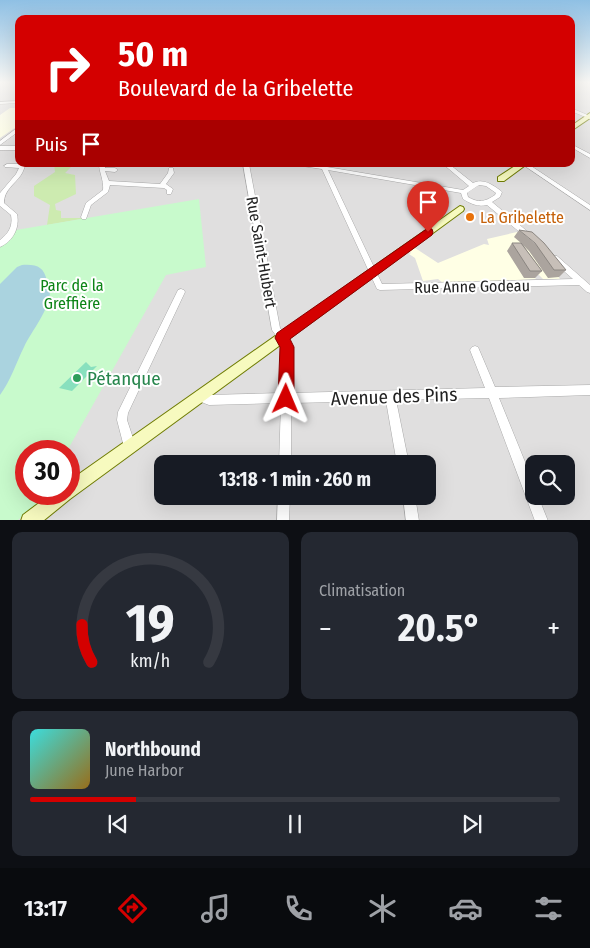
<!DOCTYPE html>
<html lang="fr">
<meta charset="utf-8">
<style>
body{margin:0;font-family:"Fira Sans Condensed",sans-serif;background:#242831;color:#f1f3f6;height:100vh;display:flex;flex-direction:column;font-size:19px;white-space:nowrap}
*{box-sizing:border-box;margin:0}
p{font-size:16px;color:#9ea1a6}
.icon{flex:none;width:28px;height:28px;fill:none;stroke:currentColor;stroke-width:2;stroke-linecap:round;stroke-linejoin:round}
.map{position:relative;height:520px;overflow:hidden}
.details{display:flex;flex-direction:column;gap:12px;padding:12px;background:#0d0f14;flex:1}
.details>*{flex:none}
.hud{position:absolute;left:15px;top:15px;width:560px;height:152px;border-radius:10px;box-shadow:0 5px 20px #0002;background:#d40000;color:#fff;overflow:hidden}
.controls{position:absolute;left:525px;top:455px;display:grid;gap:10px}
.controls a{display:grid;place-items:center;width:50px;height:50px;border-radius:10px;background:#171b24;box-shadow:0 5px 20px #0002;font-size:25px}
.speed{position:absolute;left:15px;top:440px;display:flex;gap:10px;font-size:25px;font-weight:700;text-align:center}
.speed>*{display:grid;place-content:center;width:65px;height:65px;border-radius:50%;background:#171b24;box-shadow:0 5px 20px #0002;line-height:1}
.speed .limit{border:8px solid #d22;background:#fff;color:#111}
.pin{position:absolute;display:grid;place-items:center;width:42px;height:42px;color:#fff;margin:-51px -21px;border-radius:50% 50% 50% 0;rotate:-45deg;box-shadow:0 0 5px #0007}
.pin .icon{rotate:45deg}
.me{position:absolute;width:55px;margin:-28px;rotate:1deg;stroke-linejoin:round;filter:drop-shadow(0 0 4px #0008)}
.turn{display:flex;align-items:center;gap:18px;height:105px;padding:0 20px;font-size:22px}
.turn .icon{width:65px;height:65px;stroke-width:2.5}
.turn b{display:block;font-size:35px;line-height:42px}
.then{display:flex;align-items:center;height:48px;padding:0 20px;background:#0003;gap:10px;font-size:19px}
.big{font-size:38px;font-weight:700;line-height:1.1}
.details .card{flex:1;display:flex;flex-direction:column;justify-content:center;gap:8px;min-width:0;padding:0 18px;border-radius:10px;background:#242831}
.details .dial{align-items:center;gap:0}
.dial svg{height:130px;overflow:visible;fill:none;stroke:#363941;stroke-width:7;stroke-linecap:round;text-anchor:middle}
.dial text{fill:#f1f3f6;stroke:none}
.song{display:flex;align-items:center;gap:15px}
.cover{width:60px;height:60px;border-radius:8px;background:linear-gradient(135deg,hsl(180 70% 55%),hsl(40 70% 35%))}
.played{height:5px;border-radius:2px;background:linear-gradient(90deg,#d40000 20%,#363941 20%)}
.keys{display:flex;justify-content:space-around;direction:ltr}
.heat{display:flex;justify-content:space-between;align-items:center;font-size:28px;direction:ltr}
.details .tiles{flex:1;display:grid;gap:12px;grid-template-columns:1fr 1fr}
.card:last-child{grid-column:span 2}
.trip{position:absolute;left:154px;top:455px;width:282px;height:50px;border-radius:10px;background:#171b24;box-shadow:0 5px 20px #0002;font-weight:700;line-height:50px;text-align:center}
.tab-bar{display:flex;height:80px;justify-content:space-around;align-items:center;background:#090b0e;color:#9ea1a6}
.tab-bar .icon{width:35px;height:35px}
.tab-bar .selected{color:#d40000}
.tab-bar b{font-size:22px;color:#f1f3f6}
.map>svg:first-child{display:block}
.residential{fill:#e0dfdf;fill-rule:evenodd}
.education{fill:#ffffe5}
.grass{fill:#cdebb0}
.park{fill:#c8facc}
.pitch{fill:#88e0be}
.water{fill:#aad3df}
.lines{fill:none;stroke-linecap:round;stroke-linejoin:round}
.street-casing{stroke:#a9a9a9;stroke-width:1}
.secondary-casing{stroke:#707d05;stroke-width:2}
.street{fill:#fff;fill-rule:evenodd}
.secondary{fill:#f7fabf;fill-rule:evenodd}
.wall{fill:#aba49e}
.building{fill:#c7bfb8;stroke:#8b8681}
.route{fill:#d40000;stroke:#8a0000}
.food-dot{fill:#e8710a;stroke:#fff;stroke-width:2}
.leisure-dot{fill:#2e9e5b;stroke:#fff;stroke-width:2}
.labels{text-anchor:middle;stroke-width:4;stroke-linejoin:round;paint-order:stroke}
.food-label{font-size:16px;fill:#c56008;stroke:#fff;text-anchor:start}
.street-label{font-size:16px;fill:#222;stroke:#fff}
.park-label{font-size:16px;fill:#0c8416;stroke:#fff}
.near-leisure-label{font-size:19px;fill:#27864d;stroke:#fff;text-anchor:start}
.near-street-label{font-size:19px;fill:#222;stroke:#fff}
</style>
<div class="map">
<svg width="590" height="521" viewBox="0 0 590 521">
<rect width="100%" height="100%" fill="#f2efe9"/>
<!-- residential -->
<path class="residential" d="M0,82H19V164H571V82H590V520H0ZM26,451H69V494H26ZM162,464H428V496H162ZM534,464H566V496H534Z"/>
<!-- education -->
<path class="education" d="M10,108H19V125L0,138V115Z
M517,232L538,251L560,279H543L539,275H533L536,279L474,283H443L438,279L423,281L415,258L409,254L411,253L409,251L415,248L438,263L484,244L489,245L487,239Z"/>
<!-- grass -->
<path class="grass" d="M54,164H74L65,173L75,175L76,194L55,204L56,210L61,211V218H87L47,225L50,205L34,196V186L55,172Z"/>
<!-- park -->
<path class="park" d="M199,199L206,267L166,275L67,451H26V494H43L37,504L18,520L0,521V246L16,230Z"/>
<!-- pitch -->
<path class="pitch" d="M86,362L91,367L97,366L72,391L59,388Z"/>
<!-- water -->
<path class="water" d="M22,265C37,264 44,267 47,281C48,285 50,287 50,292C49,311 32,330 24,347C16,363 11,380 0,395V284L17,267Z"/>
<g class="lines">
<!-- street casing -->
<g class="street-casing">
<path id="street" d="M19,101V103L0,104V102Z
M571,108L590,116V119L571,111Z
M17,128H19V131L0,145V141Z
M571,144L590,154V158L571,147Z
M0,146H19V150H0Z
M7,164H26C24,168 23,172 21,175C14,185 4,190 4,203L17,214C20,228 13,241 0,247V240C9,233 13,226 11,215L0,206V193L16,174L19,168L5,167L4,166Z
M99,164H105V168H115L118,170L115,172L105,171L109,181L160,184L168,173L169,168H173L174,173L166,184L173,189L171,194H167V190L164,188L110,185L108,192L91,205L86,219H82L81,217L86,203L103,190C104,180 99,172 99,164Z
M243,164H249L280,328L289,339L292,347L291,393L485,388L470,350L472,347L475,346L478,347L495,387L590,385V395L499,398L534,484V496H538L548,521H535L489,398L396,400L409,464H397L386,401L291,403V464H279L281,403L209,405L196,400L195,396L196,392L200,391L209,395L281,393L282,347V344L272,330Z
M299,164H310L321,166V164H327V167L463,190L469,186L443,164H449L473,183C483,178 493,185 501,191L502,192L500,197L492,202L534,237L532,239H528L487,205C478,207 471,204 463,199L461,193L328,170L382,284L573,279L551,260L550,258L551,256H557L590,285V293L587,292L579,285L380,290L377,289L322,169L302,166ZM479,185L486,186L496,193L495,195C485,202 478,203 468,197L467,193Z
M522,164H528L590,205V210Z
M181,289L184,290L185,292L128,413L127,420L136,447L134,451L130,453L126,451L124,447L117,420L118,412L178,290Z
M278,496H290L289,521H277Z
M403,496H415L419,521H406Z"/>
</g>
<!-- secondary casing -->
<g class="secondary-casing">
<path id="secondary" d="M590,113V118L571,131V126Z
M518,164H527L504,181H498V177Z
M460,206L463,207L464,209L463,211L70,499L43,521H21L23,515L51,494H69V481Z"/>
</g>
<!-- street -->
<use href="#street" class="street"/>
<!-- secondary -->
<use href="#secondary" class="secondary"/>
</g>
<!-- wall -->
<path class="wall" d="M519,230L566,270L559,277L548,278L529,251L523,245L542,271L535,278H524L507,251L512,243H521L514,237Z"/>
<!-- building -->
<path class="building" d="M519,230L532,232L544,243L566,270H554L535,243Z
M512,243H521L542,271H530Z"/>
<!-- sky -->
<linearGradient id="sky" x2="0" y2="1"><stop stop-color="#8fc0e4"/><stop offset="0.53" stop-color="#f9f8f5"/><stop offset="1" stop-color="#f9f8f5" stop-opacity="0"/></linearGradient>
<rect width="590" height="155" fill="url(#sky)"/>
<!-- route -->
<path class="route" d="M428,228L432,229L433,232L432,235L290,339L294,347V399L291,405L286,407L280,405L278,399L280,347L275,338L277,333Z"/>
<!-- markers -->
<circle class="food-dot" cx="470" cy="217" r="5"/>
<circle class="leisure-dot" cx="77" cy="378" r="5"/>
<g class="labels">
<!-- food labels -->
<g class="food-label">
<text x="480" y="223">La Gribelette</text>
</g>
<!-- street labels -->
<g class="street-label">
<text transform="translate(262 252) rotate(80)" y="6">Rue Saint-Hubert</text>
<text transform="translate(472 286) rotate(-1)" y="6">Rue Anne Godeau</text>
</g>
<!-- park labels -->
<g class="park-label">
<text x="72" y="291">Parc de la<tspan x="72" dy="18">Greffière</tspan></text>
</g>
<!-- near-leisure labels -->
<g class="near-leisure-label">
<text x="87" y="385">Pétanque</text>
</g>
<!-- near-street labels -->
<g class="near-street-label">
<text transform="translate(394 396) rotate(-2)" y="7">Avenue des Pins</text>
</g>
</g>
</svg>
<div class="controls">
<a><svg class="icon" aria-label="search" viewBox="0 0 24 24"><circle cx="10" cy="10" r="6"/><path d="M15 15l6 6"/></svg></a>
</div>
<div class="speed"><div class="limit">30</div></div>
<div class="pin" style="left:428px;top:232px;background:#d93025"><svg class="icon" aria-label="arrive" viewBox="0 0 24 24"><path d="M6 21V4h12l-3 4 3 4H6"/></svg></div>
<svg class="me" style="left:286px;top:399px" viewBox="-20 -20 40 40"><path d="M0-17L14 15 0 8-14 15z" fill="#d40000" stroke="#fff" stroke-width="4"/></svg>
<div class="trip">13:18 · 1 min · 260 m</div>
<div class="hud">
<div class="turn"><svg class="icon" aria-label="right" viewBox="0 0 24 24"><path d="M7 20v-9h11M14 6l5 5-5 5"/></svg><div><b>50 m</b>Boulevard de la Gribelette</div></div>
<div class="then">Puis<svg class="icon" aria-label="arrive" viewBox="0 0 24 24"><path d="M6 21V4h12l-3 4 3 4H6"/></svg></div>
</div>
</div>
<section class="details">
<div class="tiles">
<div class="card dial"><svg viewBox="0 0 100 80">
<path d="M14 69A42 42 0 1 1 86 69"/>
<path d="M14 69A42 42 0 0 1 8 46" stroke="#d40000"/>
<text x="50" y="56" font-size="32" font-weight="700">19</text>
<text x="50" y="72" font-size="11">km/h</text>
</svg></div>
<div class="card"><p>Climatisation</p>
<div class="heat"><a>−</a><b class="big">20.5°</b><a>+</a></div>
</div>
<div class="card">
<div class="song"><i class="cover"></i><div><b>Northbound</b><p>June Harbor</p></div></div>
<div class="played"></div>
<div class="keys"><svg class="icon" aria-label="previous" viewBox="0 0 24 24"><path d="M18 5L8 12l10 7zM5 5v14"/></svg><svg class="icon" aria-label="pause" viewBox="0 0 24 24"><path d="M8 5v14M16 5v14"/></svg><svg class="icon" aria-label="next" viewBox="0 0 24 24"><path d="M6 5l10 7-10 7zM19 5v14"/></svg></div>
</div>
</div>
</section>
<nav class="tab-bar">
<b>13:17</b>
<svg class="icon selected" aria-label="directions" viewBox="0 0 24 24"><path d="M12 3l9 9-9 9-9-9zM9 14v-3h6M13 9l2 2-2 2"/></svg>
<svg class="icon" aria-label="music" viewBox="0 0 24 24"><path d="M9 18V5l10-2v13"/><circle cx="6" cy="18" r="3"/><circle cx="16" cy="16" r="3"/></svg>
<svg class="icon" aria-label="phone" viewBox="0 0 24 24"><path d="M5 4h4l2 5-3 2q2 4 5 5l2-3 5 2v4C11 20 4 13 5 4z"/></svg>
<svg class="icon" aria-label="climate" viewBox="0 0 24 24"><path d="M12 3v18M4 7l16 10M4 17L20 7"/></svg>
<svg class="icon" aria-label="car" viewBox="0 0 24 24"><path d="M5 17H2v-5l4-1 3-4h7l3 4 3 1v5h-3M9 17h6M6 11h13"/><circle cx="7" cy="17" r="2"/><circle cx="17" cy="17" r="2"/></svg>
<svg class="icon" aria-label="filters" viewBox="0 0 24 24"><path d="M4 7h16M4 17h16"/><circle cx="9" cy="7" r="2"/><circle cx="15" cy="17" r="2"/></svg>
</nav>
